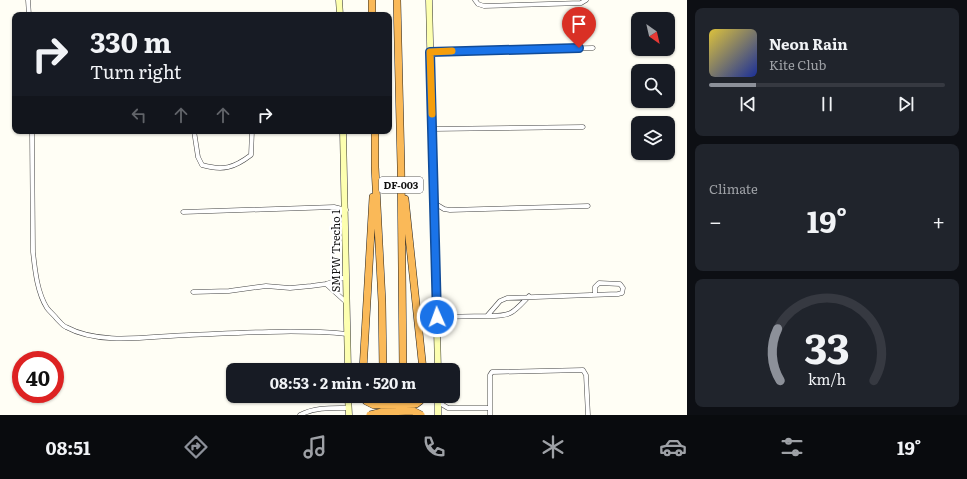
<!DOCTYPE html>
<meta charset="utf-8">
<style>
body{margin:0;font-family:Literata,serif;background:#20242c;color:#f1f3f6;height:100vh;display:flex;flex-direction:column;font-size:15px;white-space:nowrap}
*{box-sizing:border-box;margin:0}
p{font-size:13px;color:#9ea1a6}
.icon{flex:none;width:22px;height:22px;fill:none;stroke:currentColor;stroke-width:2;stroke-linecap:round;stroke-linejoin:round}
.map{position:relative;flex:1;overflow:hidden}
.side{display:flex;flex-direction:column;gap:8px;padding:8px;background:#0d0f14;width:280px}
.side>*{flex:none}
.top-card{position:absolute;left:12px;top:12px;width:380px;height:122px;border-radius:8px;box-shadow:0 1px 3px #0004;background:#171b24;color:#f1f3f6;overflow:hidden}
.needle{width:26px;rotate:146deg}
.buttons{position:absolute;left:631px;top:12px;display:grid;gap:8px}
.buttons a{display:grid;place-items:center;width:44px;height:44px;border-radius:8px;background:#171b24;box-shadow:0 1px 3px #0004;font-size:20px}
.speed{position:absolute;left:12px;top:351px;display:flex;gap:8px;font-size:20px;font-weight:700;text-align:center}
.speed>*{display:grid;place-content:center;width:52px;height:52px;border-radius:50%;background:#171b24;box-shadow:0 1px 3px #0004;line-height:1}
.speed .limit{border:6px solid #d22;background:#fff;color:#111}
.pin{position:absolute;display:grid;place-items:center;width:34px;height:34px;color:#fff;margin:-41px -17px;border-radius:50% 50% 50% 0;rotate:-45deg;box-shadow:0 0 4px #0007}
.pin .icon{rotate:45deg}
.me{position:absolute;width:44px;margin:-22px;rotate:358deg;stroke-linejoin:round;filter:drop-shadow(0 0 3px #0008)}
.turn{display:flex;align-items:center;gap:14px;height:84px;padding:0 12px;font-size:18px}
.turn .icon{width:52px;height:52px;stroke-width:2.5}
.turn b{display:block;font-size:28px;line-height:34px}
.lanes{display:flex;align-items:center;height:38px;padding:0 12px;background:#0003;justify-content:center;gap:20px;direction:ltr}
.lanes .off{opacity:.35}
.big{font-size:30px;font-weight:700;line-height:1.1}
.side .widget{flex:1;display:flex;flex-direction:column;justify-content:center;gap:6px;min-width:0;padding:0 14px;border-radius:8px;background:#20242c}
.side .dial{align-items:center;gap:0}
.dial svg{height:104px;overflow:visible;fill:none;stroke:#363941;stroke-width:7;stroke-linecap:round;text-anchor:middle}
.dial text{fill:#f1f3f6;stroke:none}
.song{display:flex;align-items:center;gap:12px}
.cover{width:48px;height:48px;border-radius:6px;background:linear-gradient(135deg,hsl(50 70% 55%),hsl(230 70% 35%))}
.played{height:4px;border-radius:2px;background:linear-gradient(90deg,#8c9099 20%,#363941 20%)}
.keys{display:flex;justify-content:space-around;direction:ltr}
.heat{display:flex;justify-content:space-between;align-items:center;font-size:22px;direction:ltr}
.trip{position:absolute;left:226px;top:363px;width:234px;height:40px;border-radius:8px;background:#171b24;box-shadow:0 1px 3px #0004;font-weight:700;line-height:40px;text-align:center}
.tabs{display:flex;height:64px;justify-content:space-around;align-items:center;background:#090b0e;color:#9ea1a6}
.tabs .icon{width:28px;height:28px}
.tabs .on{color:#8c9099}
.tabs b{font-size:18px;color:#f1f3f6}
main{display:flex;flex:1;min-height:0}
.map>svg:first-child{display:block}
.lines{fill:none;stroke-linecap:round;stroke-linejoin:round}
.street-casing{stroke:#444;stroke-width:5}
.secondary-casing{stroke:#333;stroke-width:7}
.highway-casing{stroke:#222;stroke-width:8}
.street{stroke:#fff;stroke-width:4}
.secondary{stroke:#fdffb0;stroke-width:6}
.highway{stroke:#fab958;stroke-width:7}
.highway-bridge-casing{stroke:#222;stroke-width:8;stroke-linecap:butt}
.highway-bridge{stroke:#fab958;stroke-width:7}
.route-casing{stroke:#114b97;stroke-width:10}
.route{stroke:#1a73e8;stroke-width:7}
.slow{stroke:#f59e0b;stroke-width:7}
.labels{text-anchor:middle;stroke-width:4;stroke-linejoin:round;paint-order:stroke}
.shield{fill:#fff;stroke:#585858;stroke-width:1}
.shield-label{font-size:10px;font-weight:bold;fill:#111}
.street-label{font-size:11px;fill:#111;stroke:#fff}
</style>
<main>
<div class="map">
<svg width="687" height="415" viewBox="0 0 687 415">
<rect width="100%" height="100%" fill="#fffef5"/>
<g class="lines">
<!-- street casing -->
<g class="street-casing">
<path id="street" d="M28,0L29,15
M475,0L478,4L484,6L581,3L586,0
M431,52L593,48
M432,129L583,127
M32,131L33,252C35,270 37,292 47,308C50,312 54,315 57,319C60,322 63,326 66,327C101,346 151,336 189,335C241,333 295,329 347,334
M194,131L198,157L202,165C223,171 234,168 251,155L252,131
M434,203L444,209L450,210L588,206
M183,212L334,207L346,210
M326,284L346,302
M193,292L229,291L266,286L290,288L311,286L326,284L346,277
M487,316C512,316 512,314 529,296
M437,317L487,316L500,301L507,298L618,294L622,293L623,288L620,284L599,283L595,287V295
M438,402L448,408H489
M300,415C315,407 332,408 348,408
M490,415V375L492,372L583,370L586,375L588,415"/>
</g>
<!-- secondary casing -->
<g class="secondary-casing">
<path id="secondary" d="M339,0L340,15
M429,0L438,370
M343,131L348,370
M348,396L349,415
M438,396V415"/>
</g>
<!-- highway casing -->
<g class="highway-casing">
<path id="highway" d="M372,0V15
M397,0L401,166L403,370
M375,131V167L382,302L383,370
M405,199L423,370
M363,370L373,197
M383,396L384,410
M403,396L404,415"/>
</g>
<!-- street -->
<use href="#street" class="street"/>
<!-- secondary -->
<use href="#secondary" class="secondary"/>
<!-- highway -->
<use href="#highway" class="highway"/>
<!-- highway-bridge casing -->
<g class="highway-bridge-casing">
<path id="highway-bridge" d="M364,396L366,401L374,405L416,404L420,401L424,396
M370,415L382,412L413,411L421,415"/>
</g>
<!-- highway-bridge -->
<use href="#highway-bridge" class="highway-bridge"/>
</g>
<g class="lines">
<!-- route casing -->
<g class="route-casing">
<path id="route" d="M437,317L430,52L579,48"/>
</g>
<!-- route -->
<use href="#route" class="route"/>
<!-- slow -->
<path class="slow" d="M432,114L430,52L452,51"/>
</g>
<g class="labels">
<!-- shield labels -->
<rect class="shield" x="379" y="177" width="44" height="16" rx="3"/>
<g class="shield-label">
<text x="401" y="189">DF-003</text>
</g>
<!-- street labels -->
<g class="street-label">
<text transform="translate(336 251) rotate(-90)" y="4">SMPW Trecho 1</text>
</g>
</g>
</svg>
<div class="buttons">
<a><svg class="needle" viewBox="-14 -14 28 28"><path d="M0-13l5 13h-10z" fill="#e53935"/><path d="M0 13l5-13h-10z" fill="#9ea1a6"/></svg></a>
<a><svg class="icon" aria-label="search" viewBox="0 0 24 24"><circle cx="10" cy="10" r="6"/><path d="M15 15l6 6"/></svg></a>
<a><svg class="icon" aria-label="layers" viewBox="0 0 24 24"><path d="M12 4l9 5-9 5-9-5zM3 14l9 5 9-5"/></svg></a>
</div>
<div class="speed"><div class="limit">40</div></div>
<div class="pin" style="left:579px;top:48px;background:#d93025"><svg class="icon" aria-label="arrive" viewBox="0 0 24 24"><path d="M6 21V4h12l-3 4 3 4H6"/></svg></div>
<svg class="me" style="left:437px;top:317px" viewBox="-20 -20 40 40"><circle r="17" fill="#1a73e8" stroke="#fff" stroke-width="3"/><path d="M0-11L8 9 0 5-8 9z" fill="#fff"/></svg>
<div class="trip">08:53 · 2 min · 520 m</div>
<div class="top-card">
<div class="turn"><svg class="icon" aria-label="right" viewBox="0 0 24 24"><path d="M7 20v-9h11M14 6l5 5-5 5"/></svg><div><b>330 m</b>Turn right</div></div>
<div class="lanes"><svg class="icon off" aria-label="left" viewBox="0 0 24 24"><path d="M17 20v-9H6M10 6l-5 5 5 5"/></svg><svg class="icon off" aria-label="ahead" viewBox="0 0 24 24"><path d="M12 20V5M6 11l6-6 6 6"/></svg><svg class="icon off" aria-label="ahead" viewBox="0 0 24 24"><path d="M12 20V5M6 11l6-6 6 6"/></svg><svg class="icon" aria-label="right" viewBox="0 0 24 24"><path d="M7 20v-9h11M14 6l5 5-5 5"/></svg></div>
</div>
</div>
<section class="side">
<div class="widget">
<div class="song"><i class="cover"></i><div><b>Neon Rain</b><p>Kite Club</p></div></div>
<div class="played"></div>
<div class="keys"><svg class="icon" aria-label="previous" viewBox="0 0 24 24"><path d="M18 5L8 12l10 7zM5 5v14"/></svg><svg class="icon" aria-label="pause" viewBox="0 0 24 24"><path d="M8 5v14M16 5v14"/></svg><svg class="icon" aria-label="next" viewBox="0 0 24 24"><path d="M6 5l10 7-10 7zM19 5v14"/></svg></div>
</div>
<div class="widget"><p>Climate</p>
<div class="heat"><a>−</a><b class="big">19°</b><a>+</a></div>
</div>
<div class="widget dial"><svg viewBox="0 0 100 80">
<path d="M14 69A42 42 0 1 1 86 69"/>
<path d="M14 69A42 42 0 0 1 12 29" stroke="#8c9099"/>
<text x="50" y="56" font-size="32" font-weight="700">33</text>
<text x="50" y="72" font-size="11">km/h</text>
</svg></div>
</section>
</main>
<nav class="tabs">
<b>08:51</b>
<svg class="icon on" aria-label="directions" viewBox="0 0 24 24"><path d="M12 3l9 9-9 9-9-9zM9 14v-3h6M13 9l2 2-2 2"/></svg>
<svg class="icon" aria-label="music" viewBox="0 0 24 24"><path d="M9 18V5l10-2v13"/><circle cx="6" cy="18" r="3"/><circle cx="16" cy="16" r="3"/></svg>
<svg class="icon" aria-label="phone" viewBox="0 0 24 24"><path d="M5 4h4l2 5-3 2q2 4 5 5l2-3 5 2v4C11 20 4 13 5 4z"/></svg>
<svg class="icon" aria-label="climate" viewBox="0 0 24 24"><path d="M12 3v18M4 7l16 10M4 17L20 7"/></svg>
<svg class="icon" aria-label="car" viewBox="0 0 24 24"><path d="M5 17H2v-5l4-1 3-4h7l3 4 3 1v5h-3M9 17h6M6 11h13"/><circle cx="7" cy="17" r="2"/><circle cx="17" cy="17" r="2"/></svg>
<svg class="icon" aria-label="filters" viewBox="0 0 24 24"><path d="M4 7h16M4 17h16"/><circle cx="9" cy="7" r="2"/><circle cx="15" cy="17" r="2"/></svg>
<b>19°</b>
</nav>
